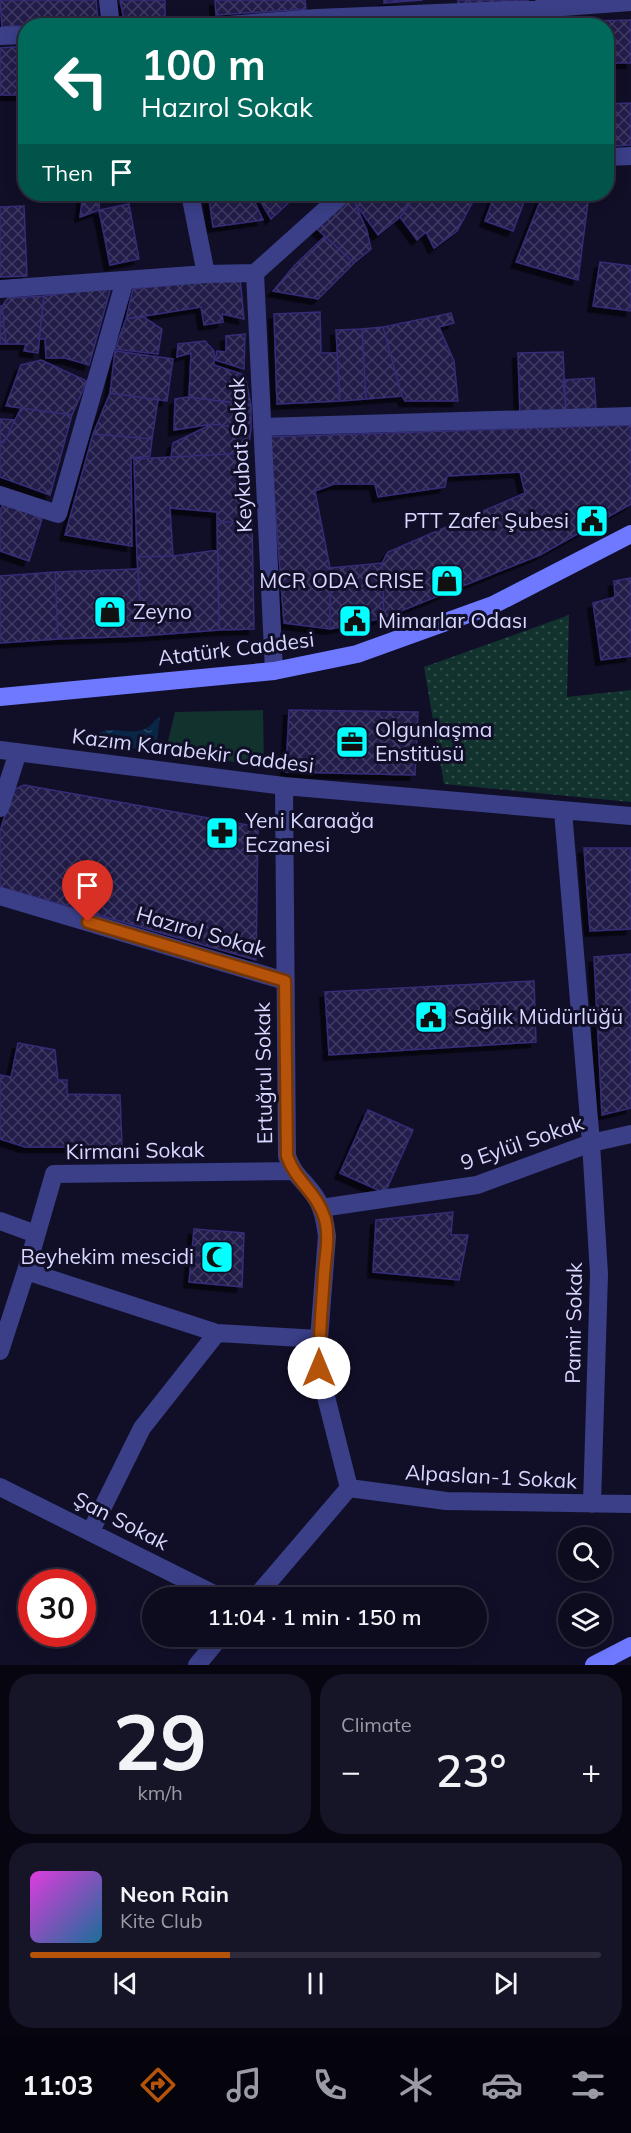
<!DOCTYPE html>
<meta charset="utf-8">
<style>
body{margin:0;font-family:Mulish,sans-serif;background:#161427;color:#f1f3f6;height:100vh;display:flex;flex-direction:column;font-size:22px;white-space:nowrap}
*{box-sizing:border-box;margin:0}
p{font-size:20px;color:#9a9ba4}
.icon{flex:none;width:33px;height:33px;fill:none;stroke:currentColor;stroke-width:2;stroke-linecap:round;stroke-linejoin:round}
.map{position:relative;height:1665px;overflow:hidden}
.side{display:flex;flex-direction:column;gap:9px;padding:9px;background:#070610;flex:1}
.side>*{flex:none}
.top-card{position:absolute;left:18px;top:18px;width:596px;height:183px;border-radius:24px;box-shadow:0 3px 15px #0003,0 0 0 2px #2d2b3c;background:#00695c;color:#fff;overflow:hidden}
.fabs{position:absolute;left:558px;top:1527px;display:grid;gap:12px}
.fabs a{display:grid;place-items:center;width:54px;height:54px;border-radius:50%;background:#0d0b1e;box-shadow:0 3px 15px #0003,0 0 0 2px #2d2b3c;font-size:30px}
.speed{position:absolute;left:18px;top:1569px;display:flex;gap:12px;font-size:30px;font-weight:700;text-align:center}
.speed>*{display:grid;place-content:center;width:78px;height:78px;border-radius:50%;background:#0d0b1e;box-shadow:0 3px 15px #0003,0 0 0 2px #2d2b3c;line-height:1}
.speed .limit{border:9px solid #d22;background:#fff;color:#111}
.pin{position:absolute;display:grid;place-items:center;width:51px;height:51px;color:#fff;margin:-62px -26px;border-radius:50% 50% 50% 0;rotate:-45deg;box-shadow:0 0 6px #0007}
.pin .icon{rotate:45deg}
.me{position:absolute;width:66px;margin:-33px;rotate:0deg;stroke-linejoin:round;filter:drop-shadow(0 0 4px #0008)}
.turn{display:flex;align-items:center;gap:21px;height:126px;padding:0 24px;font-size:27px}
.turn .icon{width:78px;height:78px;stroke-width:2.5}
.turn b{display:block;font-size:42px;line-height:51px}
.then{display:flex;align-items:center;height:57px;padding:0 24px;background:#0003;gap:12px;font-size:22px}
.big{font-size:45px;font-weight:600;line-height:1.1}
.side .tile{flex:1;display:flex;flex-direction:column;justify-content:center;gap:9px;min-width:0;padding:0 21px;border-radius:24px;background:#161427}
.side .dial{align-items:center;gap:0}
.dial b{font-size:78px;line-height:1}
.song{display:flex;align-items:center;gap:18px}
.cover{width:72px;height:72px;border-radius:9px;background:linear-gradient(135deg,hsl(300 70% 55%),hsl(200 70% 35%))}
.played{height:6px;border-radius:3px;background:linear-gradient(90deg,#b45309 35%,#2d2b3c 35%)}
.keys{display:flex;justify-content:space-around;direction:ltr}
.heat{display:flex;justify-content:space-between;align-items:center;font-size:33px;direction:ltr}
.side .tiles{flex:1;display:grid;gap:9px;grid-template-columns:1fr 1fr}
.tile:last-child{grid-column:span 2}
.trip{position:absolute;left:142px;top:1587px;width:345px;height:60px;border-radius:30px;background:#0d0b1e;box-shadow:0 3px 15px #0003,0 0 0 2px #2d2b3c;font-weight:600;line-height:60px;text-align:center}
.tab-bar{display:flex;height:96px;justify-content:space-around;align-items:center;background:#05040c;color:#9a9ba4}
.tab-bar .icon{width:42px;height:42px}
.tab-bar .active{color:#b45309}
.tab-bar b{font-size:27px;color:#f1f3f6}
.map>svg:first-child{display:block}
.grass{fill:#12322e}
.park{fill:url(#park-dots)}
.water{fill:url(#water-ripples)}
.building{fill:url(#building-cross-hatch);stroke:#342d76;stroke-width:1.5;filter:url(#shadow)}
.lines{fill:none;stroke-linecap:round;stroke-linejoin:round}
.street{stroke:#3a3f88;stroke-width:18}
.secondary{stroke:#6e79ff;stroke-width:18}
.route-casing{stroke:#753606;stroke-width:15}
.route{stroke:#b45309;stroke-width:10}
.labels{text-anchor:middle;stroke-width:6;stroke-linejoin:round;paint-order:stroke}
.street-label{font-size:21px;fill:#d7d7ff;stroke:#110f28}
.poi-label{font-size:21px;fill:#d7d7ff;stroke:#110f28;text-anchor:start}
</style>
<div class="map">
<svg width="631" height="1665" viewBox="0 0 631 1665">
<defs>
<pattern id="park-dots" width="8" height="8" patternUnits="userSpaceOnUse" patternTransform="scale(1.5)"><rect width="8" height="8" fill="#12322e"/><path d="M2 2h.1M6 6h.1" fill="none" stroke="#344f4d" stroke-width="1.8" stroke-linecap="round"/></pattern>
<pattern id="water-ripples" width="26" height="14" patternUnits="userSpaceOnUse" patternTransform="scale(1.5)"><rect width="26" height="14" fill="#092647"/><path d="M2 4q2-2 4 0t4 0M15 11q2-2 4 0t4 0" fill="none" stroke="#2c4563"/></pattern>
<pattern id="building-cross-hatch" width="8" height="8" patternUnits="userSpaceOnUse" patternTransform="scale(1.5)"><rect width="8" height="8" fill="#201b4a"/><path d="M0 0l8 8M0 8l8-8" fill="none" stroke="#403b65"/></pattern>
<filter id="shadow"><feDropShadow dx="-5.5" dy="5.5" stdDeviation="0" flood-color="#0009"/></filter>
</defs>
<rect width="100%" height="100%" fill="#110f28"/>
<!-- grass -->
<path class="grass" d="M263,710L264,765L170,755L167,745L175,712Z"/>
<!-- park -->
<path class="park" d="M569,615L567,697L631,690V802L444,784L424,667Z"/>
<!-- water -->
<path class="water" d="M160,716L156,751L102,744L91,739C109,721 125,737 145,729C150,727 155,720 160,716Z"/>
<!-- building -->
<path class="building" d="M0,0H96L98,21L2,27Z
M120,0H165V19L124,20Z
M215,0H305L306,9L216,15Z
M384,0H423L384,3Z
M458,0H528V2L458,6Z
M631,20V63H606V26H549V22Z
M26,46V95H0V48Z
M606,86H607L610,146H606Z
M631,103V145L610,146L608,104Z
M83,194H100L99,210L80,217Z
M240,194H251L263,220L213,227L209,199Z
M256,194H298L271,219Z
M369,194H417L400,217L378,235L355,203Z
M417,194H477L457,231L434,248L426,232L417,240L400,217Z
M495,194H527L513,231L485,221Z
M543,194H589L578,280L516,262Z
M348,197L355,203L367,231L371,249L354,263L317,229Z
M129,204L139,259L110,265L99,210Z
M24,206L27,276L0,277V207Z
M325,236L354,263L318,299L273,291L294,266Z
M600,262L631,266V311L593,306Z
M240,278L244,319L222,314L223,322L204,325L201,307L126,319L133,289Z
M111,287L89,365L65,358H46L45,339H39L44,296Z
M44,296L38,353L24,351L26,344H6L2,306L8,298Z
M0,306H2L6,344H0Z
M320,312L321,353H337L340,401L277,404L274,314Z
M451,313L454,323L439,327L454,361L458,401H405L402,396L383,327Z
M142,316L162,329L158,354L115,349L126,319Z
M383,327L402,396L366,399L362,329Z
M362,329L366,399L340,401L336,330Z
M245,334L244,369L215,360L217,351L226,352V336Z
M205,341L214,351V365L245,375L251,405L189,397L191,353L177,357L178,344Z
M205,341L214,351V365L245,375L251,405L189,397L191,353L177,357L178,344Z
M115,351L173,359L167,401L110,393Z
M563,352L566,411L520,414L518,353Z
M41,360L87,381L72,415L6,406L21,365Z
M594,378L596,409L566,411L563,380Z
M110,393L158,400L152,439L93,434Z
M189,397L251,405V429L212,424L174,430L175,399Z
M21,408L72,415L50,495L0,477V443L4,442Z
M0,419L15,420L4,442L0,443Z
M212,424L251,429L248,453L171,457L173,443Z
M631,425V504L540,555L384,618L382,563L388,552L525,493L520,472L447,476L445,487L378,497L375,484H334L315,491L330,568V629L284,623L270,437Z
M93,434L152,439L150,456L131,458L132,546L65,535Z
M248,453L252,522H217V512L170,508L173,556L137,557L134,459Z
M4,501L42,519L29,561L0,551V512Z
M217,522H252L254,629L219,630Z
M218,550L219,630L142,636L137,557L173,556Z
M382,563L384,618L330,629V568Z
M138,569L142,636L58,639L55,572Z
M55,572L58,639L0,643V576Z
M631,578V656L601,660L593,603L615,597L614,581Z
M289,710L418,712L415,775L286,772Z
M24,785L258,827L256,960L0,887V831L13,790Z
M584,848H631V929L590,931Z
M631,954V1108L602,1115L594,957Z
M534,981L536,1042L329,1055L325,992Z
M18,1043L55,1050L58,1080H67V1094L120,1095L122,1147H25L0,1139V1075L11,1077Z
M368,1110L413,1130L385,1193L340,1173Z
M453,1212L451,1235H468L459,1280L373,1272L376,1220Z
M194,1229L244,1233L242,1287L189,1282Z"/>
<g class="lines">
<!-- street -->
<path class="street" d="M108,0L111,26
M214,26L317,18L536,9L631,2
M0,36L26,35
M606,157L631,156
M190,194L206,274
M0,289L206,274L255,273
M262,427L631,416
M0,495L58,514L125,280
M274,671L255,273L343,194
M0,750L284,786L631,816
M284,786L287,1156C294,1176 303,1179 314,1195C323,1207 325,1222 327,1236L319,1339V1369L349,1488
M0,808L18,752
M563,811L591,1143L599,1274L592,1504
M0,896L285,981
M321,1208L477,1185L591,1143L631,1134
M0,1221L36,1234
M26,1271L217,1333L319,1339
M0,1351L26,1271L54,1174L292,1171
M0,1487L222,1598
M349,1488L446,1501L631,1504
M91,1531L142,1428L217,1333
M255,1598L349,1488
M197,1665L221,1636"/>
<!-- secondary -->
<path class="secondary" d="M0,697L274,671L357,654L493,605L631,534
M594,1665L631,1646"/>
</g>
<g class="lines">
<!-- route casing -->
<g class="route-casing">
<path id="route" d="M88,922L285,981L287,1156C296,1182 317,1192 325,1219C330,1237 325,1257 324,1275C322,1306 319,1337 319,1368"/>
</g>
<!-- route -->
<use href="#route" class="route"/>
</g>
<!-- icons -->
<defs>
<g id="civic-square" transform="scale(1.725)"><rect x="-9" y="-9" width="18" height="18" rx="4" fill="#03ffff" stroke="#110f28"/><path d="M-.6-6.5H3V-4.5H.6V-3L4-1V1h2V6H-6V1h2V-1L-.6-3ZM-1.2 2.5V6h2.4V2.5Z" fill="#111"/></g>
<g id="shop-square" transform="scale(1.725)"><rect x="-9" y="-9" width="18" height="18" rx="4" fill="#03ffff" stroke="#110f28"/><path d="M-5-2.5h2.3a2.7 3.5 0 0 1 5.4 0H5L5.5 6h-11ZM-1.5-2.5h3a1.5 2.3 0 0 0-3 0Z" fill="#111"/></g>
<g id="office-square" transform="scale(1.725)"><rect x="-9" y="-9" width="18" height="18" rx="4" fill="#03ffff" stroke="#110f28"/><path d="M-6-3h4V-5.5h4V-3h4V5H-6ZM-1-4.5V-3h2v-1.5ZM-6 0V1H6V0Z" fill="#111"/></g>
<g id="pharmacy-square" transform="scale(1.725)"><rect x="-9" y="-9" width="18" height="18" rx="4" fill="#03ffff" stroke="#110f28"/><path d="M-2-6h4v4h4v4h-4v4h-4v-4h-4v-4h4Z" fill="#111"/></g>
<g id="mosque-square" transform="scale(1.725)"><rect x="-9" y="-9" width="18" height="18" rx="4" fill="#03ffff" stroke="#110f28"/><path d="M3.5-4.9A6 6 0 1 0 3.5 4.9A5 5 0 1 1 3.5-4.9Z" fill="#111"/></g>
</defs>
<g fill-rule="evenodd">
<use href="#civic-square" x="592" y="521"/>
<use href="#shop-square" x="447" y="581"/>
<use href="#shop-square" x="110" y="612"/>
<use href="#civic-square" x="355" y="621"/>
<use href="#office-square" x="352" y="742"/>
<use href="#pharmacy-square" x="222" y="833"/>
<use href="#civic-square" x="431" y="1017"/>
<use href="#mosque-square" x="217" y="1257"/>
</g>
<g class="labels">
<!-- street labels -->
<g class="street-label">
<text transform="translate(241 455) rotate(-93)" y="7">Keykubat Sokak</text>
<text transform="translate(236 649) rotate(-7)" y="7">Atatürk Caddesi</text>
<text transform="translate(193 751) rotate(7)" y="7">Kazım Karabekir Caddesi</text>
<text transform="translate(201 932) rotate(16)" y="7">Hazırol Sokak</text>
<text transform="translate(264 1073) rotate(-91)" y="7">Ertuğrul Sokak</text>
<text transform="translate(522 1143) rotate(-19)" y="7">9 Eylül Sokak</text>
<text transform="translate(135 1151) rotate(-1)" y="7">Kirmani Sokak</text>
<text transform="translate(574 1323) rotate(-89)" y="7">Pamir Sokak</text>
<text transform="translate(491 1477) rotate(3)" y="7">Alpaslan-1 Sokak</text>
<text transform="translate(121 1521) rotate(27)" y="7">Şan Sokak</text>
</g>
<!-- poi labels -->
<g class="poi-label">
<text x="569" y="528" text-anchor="end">PTT Zafer Şubesi</text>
<text x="424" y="588" text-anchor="end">MCR ODA CRISE</text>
<text x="133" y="619">Zeyno</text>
<text x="378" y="628">Mimarlar Odası</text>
<text x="375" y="737">Olgunlaşma<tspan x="375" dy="24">Enstitüsü</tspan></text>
<text x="245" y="828">Yeni Karaağa<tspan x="245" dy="24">Eczanesi</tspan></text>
<text x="454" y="1024">Sağlık Müdürlüğü</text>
<text x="194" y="1264" text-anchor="end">Beyhekim mescidi</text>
</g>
</g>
</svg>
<div class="fabs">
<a><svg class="icon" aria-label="search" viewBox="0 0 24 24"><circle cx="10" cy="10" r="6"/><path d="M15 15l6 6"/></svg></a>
<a><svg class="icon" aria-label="layers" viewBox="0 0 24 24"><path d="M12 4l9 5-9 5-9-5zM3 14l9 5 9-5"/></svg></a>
</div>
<div class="speed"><div class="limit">30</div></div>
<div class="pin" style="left:88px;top:922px;background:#d93025"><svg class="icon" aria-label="arrive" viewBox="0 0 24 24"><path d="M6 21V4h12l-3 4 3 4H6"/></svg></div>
<svg class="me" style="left:319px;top:1368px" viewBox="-20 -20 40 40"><circle r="19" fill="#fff"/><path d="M0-13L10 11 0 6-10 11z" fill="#b45309"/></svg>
<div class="trip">11:04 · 1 min · 150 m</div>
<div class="top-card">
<div class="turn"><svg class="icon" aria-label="left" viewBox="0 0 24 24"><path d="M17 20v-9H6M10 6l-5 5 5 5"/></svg><div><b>100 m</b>Hazırol Sokak</div></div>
<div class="then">Then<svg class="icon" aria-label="arrive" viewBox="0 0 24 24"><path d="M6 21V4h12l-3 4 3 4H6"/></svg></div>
</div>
</div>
<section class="side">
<div class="tiles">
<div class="tile dial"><b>29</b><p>km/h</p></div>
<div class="tile"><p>Climate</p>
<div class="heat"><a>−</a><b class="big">23°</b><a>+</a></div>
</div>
<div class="tile">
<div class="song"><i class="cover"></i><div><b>Neon Rain</b><p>Kite Club</p></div></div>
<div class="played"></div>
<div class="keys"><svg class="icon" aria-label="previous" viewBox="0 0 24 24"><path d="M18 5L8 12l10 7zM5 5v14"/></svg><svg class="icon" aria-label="pause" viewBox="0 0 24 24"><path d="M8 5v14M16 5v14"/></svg><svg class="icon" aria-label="next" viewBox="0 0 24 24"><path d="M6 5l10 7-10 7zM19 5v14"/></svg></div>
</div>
</div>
</section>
<nav class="tab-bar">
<b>11:03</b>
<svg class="icon active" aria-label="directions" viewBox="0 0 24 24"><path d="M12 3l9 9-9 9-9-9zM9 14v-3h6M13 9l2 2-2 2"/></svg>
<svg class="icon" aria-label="music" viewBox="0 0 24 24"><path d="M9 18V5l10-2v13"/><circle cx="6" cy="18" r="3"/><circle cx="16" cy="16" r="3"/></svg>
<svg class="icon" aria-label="phone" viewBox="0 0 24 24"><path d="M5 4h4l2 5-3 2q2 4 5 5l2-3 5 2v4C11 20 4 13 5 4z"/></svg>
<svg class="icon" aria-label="climate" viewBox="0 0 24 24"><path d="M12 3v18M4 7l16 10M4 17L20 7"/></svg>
<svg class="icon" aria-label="car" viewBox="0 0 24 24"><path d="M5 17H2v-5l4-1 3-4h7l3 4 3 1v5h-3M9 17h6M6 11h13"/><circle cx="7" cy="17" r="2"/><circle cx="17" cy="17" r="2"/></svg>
<svg class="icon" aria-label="filters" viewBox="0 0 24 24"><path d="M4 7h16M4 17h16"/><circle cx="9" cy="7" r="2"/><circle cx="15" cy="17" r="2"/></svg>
</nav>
